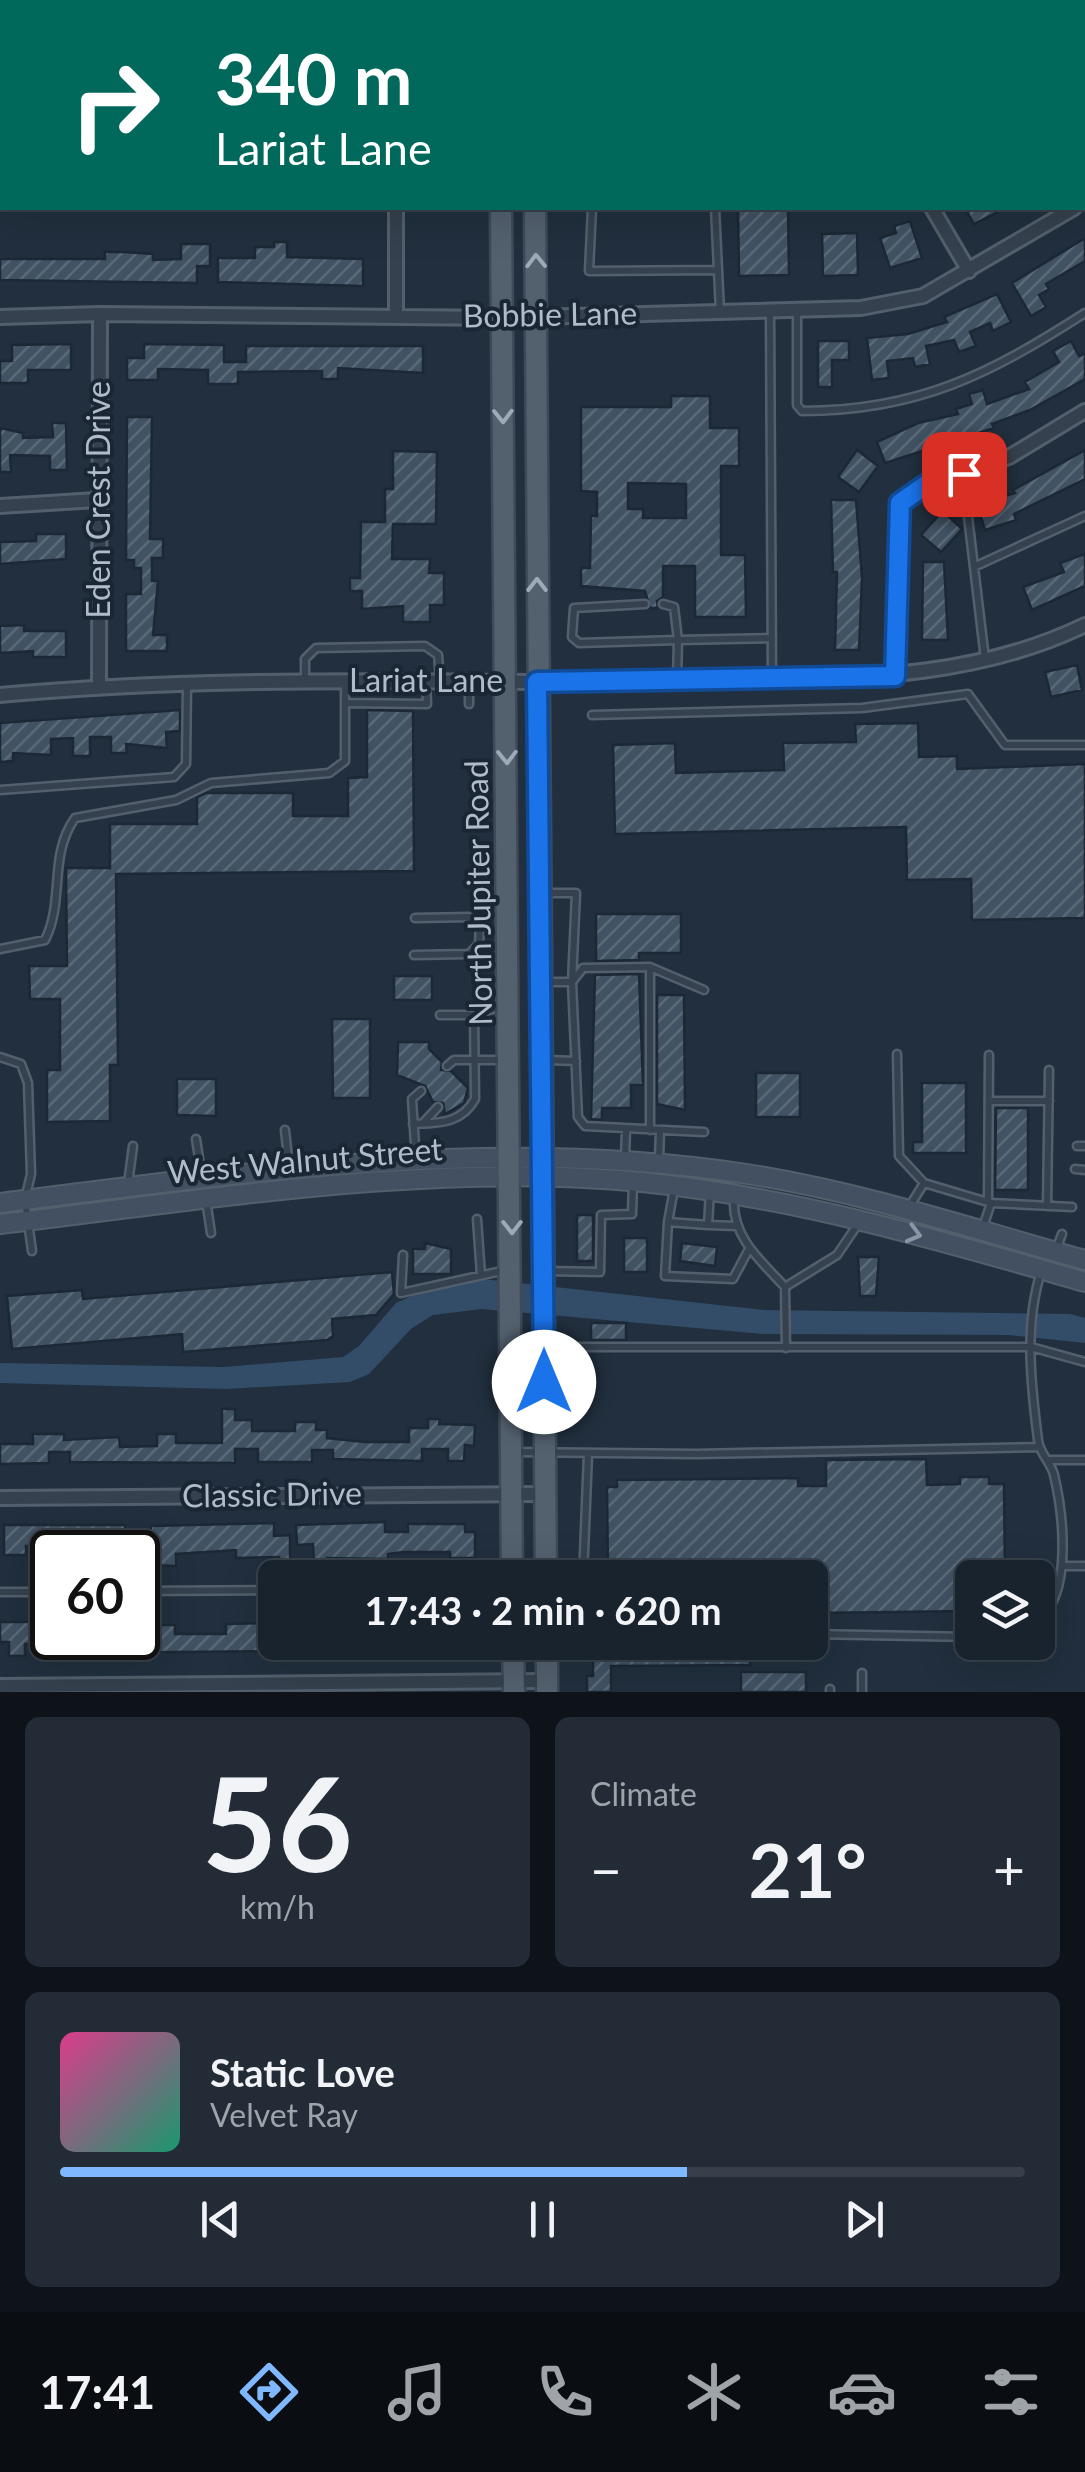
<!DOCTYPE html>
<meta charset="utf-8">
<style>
body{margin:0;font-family:Lato,sans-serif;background:#222b36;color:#f1f3f6;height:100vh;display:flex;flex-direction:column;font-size:38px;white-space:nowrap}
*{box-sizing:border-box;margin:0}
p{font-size:32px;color:#9fa4aa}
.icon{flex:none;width:55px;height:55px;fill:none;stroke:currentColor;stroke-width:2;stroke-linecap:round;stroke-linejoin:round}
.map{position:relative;height:1692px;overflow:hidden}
.panel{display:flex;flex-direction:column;gap:25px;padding:25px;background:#0e1319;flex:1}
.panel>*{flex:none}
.hud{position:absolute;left:0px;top:0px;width:1085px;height:210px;box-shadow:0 10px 40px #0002,0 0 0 2px #37404a;background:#00695c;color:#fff;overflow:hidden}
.buttons{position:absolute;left:955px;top:1560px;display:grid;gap:20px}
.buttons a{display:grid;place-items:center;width:100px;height:100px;border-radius:15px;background:#19232e;box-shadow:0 10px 40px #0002,0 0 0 2px #37404a;font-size:50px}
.speed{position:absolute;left:30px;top:1530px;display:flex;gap:20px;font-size:50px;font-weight:700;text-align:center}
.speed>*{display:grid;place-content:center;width:130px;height:130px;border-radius:50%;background:#19232e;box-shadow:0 10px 40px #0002,0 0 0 2px #37404a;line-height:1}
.speed .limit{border:5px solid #111;border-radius:15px;background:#fff;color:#111}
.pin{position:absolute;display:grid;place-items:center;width:85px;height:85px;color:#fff;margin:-42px;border-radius:20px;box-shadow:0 5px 15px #0006}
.me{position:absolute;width:110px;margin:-55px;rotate:0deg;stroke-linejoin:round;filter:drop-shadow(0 0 8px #0008)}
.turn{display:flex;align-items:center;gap:35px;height:210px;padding:0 50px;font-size:45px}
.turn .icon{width:130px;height:130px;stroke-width:2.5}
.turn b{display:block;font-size:70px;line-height:85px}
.big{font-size:75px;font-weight:700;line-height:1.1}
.panel .card{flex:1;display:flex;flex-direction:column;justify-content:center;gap:15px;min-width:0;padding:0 35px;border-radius:15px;background:#222b36}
.panel .dial{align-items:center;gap:0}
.dial b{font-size:130px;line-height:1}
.song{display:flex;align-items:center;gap:30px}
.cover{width:120px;height:120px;border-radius:15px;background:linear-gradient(135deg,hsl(330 70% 55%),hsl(160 70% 35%))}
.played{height:10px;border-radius:5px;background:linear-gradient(90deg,#80b8ff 65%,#37404a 65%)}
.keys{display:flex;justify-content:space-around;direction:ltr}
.heat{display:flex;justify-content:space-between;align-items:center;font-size:55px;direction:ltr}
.panel .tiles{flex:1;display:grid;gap:25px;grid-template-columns:1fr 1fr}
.card:last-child{grid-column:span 2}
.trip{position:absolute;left:258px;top:1560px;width:570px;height:100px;border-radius:15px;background:#19232e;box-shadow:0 10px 40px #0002,0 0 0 2px #37404a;font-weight:700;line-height:100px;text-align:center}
.dock{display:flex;height:160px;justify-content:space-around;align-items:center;background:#0a0e12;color:#9fa4aa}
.dock .icon{width:70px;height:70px}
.dock .active{color:#80b8ff}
.dock b{font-size:45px;color:#f1f3f6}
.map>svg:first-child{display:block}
.water{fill:#334c67}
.building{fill:url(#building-hatch);stroke:#1c2835;stroke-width:2.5;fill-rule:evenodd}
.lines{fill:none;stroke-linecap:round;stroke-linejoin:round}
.lane-casing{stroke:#535f6c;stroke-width:11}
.street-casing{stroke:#535f6c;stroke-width:18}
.secondary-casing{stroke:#535f6c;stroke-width:22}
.primary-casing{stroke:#3e4a57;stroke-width:25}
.lane{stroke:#35414e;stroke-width:6}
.street{stroke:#35414e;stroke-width:12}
.secondary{stroke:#425061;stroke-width:18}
.primary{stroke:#53606e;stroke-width:20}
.oneway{stroke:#9daab8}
.oneway2{stroke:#8a96a5}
.route-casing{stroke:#114b97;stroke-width:25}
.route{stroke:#1a73e8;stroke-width:18}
.labels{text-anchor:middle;stroke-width:8;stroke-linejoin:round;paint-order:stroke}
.street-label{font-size:32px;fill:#b0bcca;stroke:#1a2633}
</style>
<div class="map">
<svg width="1085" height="1692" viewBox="0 0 1085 1692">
<defs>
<pattern id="building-hatch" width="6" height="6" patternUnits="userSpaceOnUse" patternTransform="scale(2.5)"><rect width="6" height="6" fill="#415263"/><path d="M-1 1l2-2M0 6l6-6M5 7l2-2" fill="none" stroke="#5a6978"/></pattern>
</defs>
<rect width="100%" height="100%" fill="#212f3e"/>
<!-- water -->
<path class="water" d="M483,1279L764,1310L1070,1314L1085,1318V1343L1009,1335L763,1334L482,1309L433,1315L411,1329L369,1374L350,1382L226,1389L0,1383V1363L224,1367L343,1357L359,1346L396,1303L418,1293Z"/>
<!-- building -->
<path class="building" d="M738,208H788L789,275L739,276Z
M965,208H1005L974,224Z
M910,221L922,258L890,268L880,238L896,233L894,226Z
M857,233L858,275L823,276L822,234Z
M1085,238V261L1046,284L1049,289L1039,295L1046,307L1031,316L1012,283Z
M274,242H287V257L363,259V286L218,282V258H255V247H274Z
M181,244H210V266H197V283L0,280V259H105V252H124L153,254V260L181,259Z
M997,294L1011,322L993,331L990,323L970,332L976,346L959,352L954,340L926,346L930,364L915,367L913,358L887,361L889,378L872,380L867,338L908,334L947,322L944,317Z
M818,341H849V360H832V387H818Z
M1071,341L1079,356L1085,353V379L1030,410L992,424L994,428L885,463L877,442L918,423L958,414L956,409L972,404L969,394L983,390L987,404L1029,389L1025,382L1059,362L1053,351Z
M71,344V370H28V383H0V361H12V345Z
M144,344L224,345V362H246V346H423V373L338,368V379H322V371L238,372V384H208V370L158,369V380H127V358H144Z
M671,396H710V428H739V466H721V555H745L746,617H695V566H663V597L657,601L658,608H650L645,591L581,586V568H590L591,516H597V492L581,491V407H671ZM628,483L686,484V518H643V509H628Z
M127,417H152L150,539H163V558H152V581H158L153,635H167V651H126V594H141V568H134V560H126Z
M52,423H66L67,470H50V456L10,455L11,472H0V428L23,433V438L53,437Z
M857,450L878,466L859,492L838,477Z
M1085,450V479L1014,514L1016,520L985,530L977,504L1015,493L1013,490Z
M393,451L437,452L436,524H393L392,559H430L429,573H444V605H430V622H403V606L362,609V591H350V578H360L361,522H385V489H393Z
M831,500H856L862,578L859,650H835L837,572H833Z
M943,511L962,529L941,552L921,535Z
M36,534H66V559L0,564V542L36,541Z
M1085,554V586L1032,610L1023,587L1064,572L1060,563Z
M923,562H944L948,640H922Z
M24,625V631H66V657H33V651L0,653V626Z
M1077,665L1082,690L1051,697L1045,672Z
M180,710V731L166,732L167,748L126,744L127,753H111V737H90V756H73V738L51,739V755L13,753V761L0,762V723Z
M367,710L413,711L414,871L116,874L118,1065H110V1121L47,1122V1070H60V999H30L29,966H67L66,868H110V824H197V797L206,793H293V816H348V778L367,777Z
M918,723L919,757L957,756V769L1085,764V918L972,920L971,879L907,880L906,827L615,834L613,745L675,743L676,773L784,770L783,743L856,742L855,724Z
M596,914H681V953H639V960L596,961Z
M639,974L643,1085H631V1108H602V1120L591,1119L595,975Z
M394,976H432V1000H394Z
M657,995H684L685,1110L657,1104Z
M332,1019H370V1098H333Z
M398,1042H429V1049L442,1062L441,1070L451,1071L468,1088L464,1103L445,1114L443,1103L433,1102L425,1086L397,1075Z
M756,1073H800V1117H756Z
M177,1079H216V1116L177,1115Z
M922,1083H966V1153H913V1142H922Z
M996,1108H1028V1190H995Z
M577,1215H593V1261H577Z
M624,1238H647V1272H624Z
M425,1243L451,1249V1274H413V1249H425Z
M682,1243L717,1247L715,1266L680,1261Z
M858,1257H879L876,1296H860Z
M392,1272L394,1294L376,1315L332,1319L333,1336L327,1340L183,1352L182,1334L12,1349L7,1296L82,1290L83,1299Z
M591,1323H626V1340H591Z
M222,1409H235V1420H252V1431H295V1422H316V1430H327V1438L365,1442H409V1428H428V1419H440L439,1424L475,1425L474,1446L465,1445L464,1461H448V1449H422V1461L333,1459V1450H312V1462H258V1449H235V1463L70,1462V1452H49V1463L0,1464V1444H33V1434H64V1440L119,1437L120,1447L157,1446V1434H176V1443H222Z
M926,1459L927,1485L960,1484V1477H989V1484H1004L1005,1578H972V1611L810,1613V1578L608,1573L607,1487H617V1480L798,1478V1486H826V1460Z
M385,1522V1532H408V1524H465V1532H475V1558H450V1552H403L388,1554V1559L327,1558V1565H314L313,1544L297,1545L296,1525Z
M274,1523V1536L290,1535V1566H279V1557L236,1558V1550L176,1554V1566L150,1565V1555L138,1552H49V1546H26V1555H4V1525H125V1537H150L151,1526Z
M0,1622H52V1644H25V1656H9V1642H0Z
M270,1623V1630H275V1651L68,1653V1638L155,1636V1625H175V1634H226V1624Z
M593,1642H750V1665L611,1666V1692H587V1676H593Z
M741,1672H806V1692H741Z"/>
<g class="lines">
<!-- lane casing -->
<g class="lane-casing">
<path id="lane" d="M0,33H2
M1082,96L1085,94
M592,208L589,271L718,270
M715,208L720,311
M770,311L772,678
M797,311V405L802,411C918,411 990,374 1085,313
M963,475L985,659
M976,566L1085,516
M645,604L574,608L572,637L579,643L678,640L674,607L663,604
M677,679L678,640L772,638
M305,680V659L316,648L425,646L438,655L440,679
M469,683V704
M345,703L427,704L426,682
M592,715L862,708L968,694L1005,745H1085
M0,790L174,777L186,764L187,684
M544,893H576L572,982L578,1117L585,1126L704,1132
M0,949L45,940C65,900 48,856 75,818L176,800L211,783L329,773L345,761V682
M414,955L469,954L479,944L480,924L470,917L415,918
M546,982H572L583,968L650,967L704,990
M440,1015H474L502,1006
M897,1054L899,1156L924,1183L991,1203L1072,1207
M0,1057L21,1064L28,1083L31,1174L25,1200L32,1251
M547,1060L576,1061
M447,1066L454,1060H505
M989,1101H1049
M423,1123L438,1107
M413,1124C439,1123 461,1124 475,1099L474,1015
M285,1130L289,1167
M650,1130V967
M196,1139L202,1178
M1077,1146H1085
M625,1157L626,1131
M659,1159L660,1130
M416,1160L412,1099L421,1091
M1075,1169L1085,1170
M128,1184L133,1146
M674,1189L668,1222L708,1225L710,1191
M206,1200L211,1233
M734,1200C732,1237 761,1261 785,1287L786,1348
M988,1202L989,1055
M1047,1206L1049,1070
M908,1209L924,1183
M477,1219L481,1275
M668,1222L665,1276L733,1279L749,1249
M708,1225L737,1226
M982,1230L991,1203
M1056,1250L1062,1234
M403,1255L401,1293L506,1270
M547,1271L600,1272L601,1215L632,1214L633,1183
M785,1287L837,1255L858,1224
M548,1347H1031L1085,1362
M513,1452L697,1454L1038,1447
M1047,1460H1085
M1062,1566H1085
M552,1572H583
M583,1578L588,1454
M138,1591L275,1590
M0,1592H52
M1038,1619C1073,1596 1063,1513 1054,1475C1051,1462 1039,1453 1038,1440C1031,1385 1024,1325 1041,1272
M810,1634L972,1637
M862,1673V1692
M830,1689V1692"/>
</g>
<!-- street casing -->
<g class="street-casing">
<path id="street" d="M394,0V2
M1064,2V0
M1082,117L1085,122
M0,129L2,128
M1082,202L1085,201
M396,208V316
M932,208L969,271
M0,317L100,314L502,318L861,308L923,296L1074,208
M0,506L97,500
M895,676L900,503L927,484L1009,457L1085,411
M99,686L100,314
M0,695C179,678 359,681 539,682C612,683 685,682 759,680C871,678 982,675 1085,625
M0,1498L544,1494
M0,1686L547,1681"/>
</g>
<!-- secondary casing -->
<g class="secondary-casing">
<path id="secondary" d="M0,1203C247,1172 499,1136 747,1174C862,1192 973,1229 1085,1260
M0,1224C214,1199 426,1162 642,1182C794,1197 939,1240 1085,1282"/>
</g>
<!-- primary casing -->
<g class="primary-casing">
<path id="primary" d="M499,0V2
M532,0V2
M501,208L512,1578
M535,208L546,1578
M513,1642L514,1692
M547,1642V1692"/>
</g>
<!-- lane -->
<use href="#lane" class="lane"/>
<!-- street -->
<use href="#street" class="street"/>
<!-- secondary -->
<use href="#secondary" class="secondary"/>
<!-- primary -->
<use href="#primary" class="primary"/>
</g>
<!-- one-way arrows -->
<defs><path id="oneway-chevron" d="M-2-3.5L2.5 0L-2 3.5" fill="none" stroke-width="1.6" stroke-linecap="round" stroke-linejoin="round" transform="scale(2.5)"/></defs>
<g class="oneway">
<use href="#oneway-chevron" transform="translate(536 261) rotate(-91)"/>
<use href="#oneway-chevron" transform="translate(503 416) rotate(89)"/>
<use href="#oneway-chevron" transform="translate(537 585) rotate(-90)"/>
<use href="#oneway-chevron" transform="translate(507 757) rotate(89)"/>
<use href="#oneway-chevron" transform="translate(512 1227) rotate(90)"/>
</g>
<use class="oneway2" href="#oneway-chevron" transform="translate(914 1234) rotate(15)"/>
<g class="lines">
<!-- route casing -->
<g class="route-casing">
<path id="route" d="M544,1382L537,682L895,676L900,503L927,484L964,474"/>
</g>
<!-- route -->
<use href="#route" class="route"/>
</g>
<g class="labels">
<!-- street labels -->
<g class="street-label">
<text transform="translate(550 315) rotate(-1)" y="11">Bobbie Lane</text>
<text transform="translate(99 500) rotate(-90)" y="11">Eden Crest Drive</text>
<text x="426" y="692">Lariat Lane</text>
<text transform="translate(479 893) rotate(-91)" y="11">North Jupiter Road</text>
<text transform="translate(305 1161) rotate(-5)" y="11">West Walnut Street</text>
<text transform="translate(272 1495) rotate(-1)" y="11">Classic Drive</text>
</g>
</g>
</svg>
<div class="buttons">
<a><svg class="icon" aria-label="layers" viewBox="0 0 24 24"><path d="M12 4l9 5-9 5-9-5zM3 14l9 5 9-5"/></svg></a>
</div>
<div class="speed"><div class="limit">60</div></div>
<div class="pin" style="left:964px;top:474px;background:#d93025"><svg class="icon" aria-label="arrive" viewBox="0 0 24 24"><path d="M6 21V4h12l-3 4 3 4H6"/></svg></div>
<svg class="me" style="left:544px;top:1382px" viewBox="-20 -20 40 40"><circle r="19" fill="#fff"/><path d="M0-13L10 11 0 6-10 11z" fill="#1a73e8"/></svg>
<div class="trip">17:43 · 2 min · 620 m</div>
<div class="hud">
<div class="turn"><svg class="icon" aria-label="right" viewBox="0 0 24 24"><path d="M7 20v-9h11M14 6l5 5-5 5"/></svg><div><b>340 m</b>Lariat Lane</div></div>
</div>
</div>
<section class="panel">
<div class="tiles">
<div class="card dial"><b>56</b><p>km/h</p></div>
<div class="card"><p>Climate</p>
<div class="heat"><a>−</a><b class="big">21°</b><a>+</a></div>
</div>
<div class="card">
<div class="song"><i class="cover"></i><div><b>Static Love</b><p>Velvet Ray</p></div></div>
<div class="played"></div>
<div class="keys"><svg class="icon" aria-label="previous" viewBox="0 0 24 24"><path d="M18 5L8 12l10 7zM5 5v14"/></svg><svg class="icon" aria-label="pause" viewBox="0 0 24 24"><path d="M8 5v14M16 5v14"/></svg><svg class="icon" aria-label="next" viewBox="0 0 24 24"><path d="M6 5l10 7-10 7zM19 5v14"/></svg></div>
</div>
</div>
</section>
<nav class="dock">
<b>17:41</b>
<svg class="icon active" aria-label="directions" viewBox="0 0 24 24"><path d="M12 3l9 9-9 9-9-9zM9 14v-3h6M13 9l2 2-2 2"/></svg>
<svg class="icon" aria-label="music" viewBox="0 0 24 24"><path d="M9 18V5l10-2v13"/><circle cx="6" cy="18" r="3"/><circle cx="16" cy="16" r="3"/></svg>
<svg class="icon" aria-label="phone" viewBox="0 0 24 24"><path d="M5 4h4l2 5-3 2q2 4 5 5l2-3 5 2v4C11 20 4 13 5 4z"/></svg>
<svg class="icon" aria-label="climate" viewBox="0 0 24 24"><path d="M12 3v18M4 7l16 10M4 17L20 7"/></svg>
<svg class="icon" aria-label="car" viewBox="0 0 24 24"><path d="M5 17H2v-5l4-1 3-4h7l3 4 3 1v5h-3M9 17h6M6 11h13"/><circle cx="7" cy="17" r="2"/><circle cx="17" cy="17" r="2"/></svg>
<svg class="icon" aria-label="filters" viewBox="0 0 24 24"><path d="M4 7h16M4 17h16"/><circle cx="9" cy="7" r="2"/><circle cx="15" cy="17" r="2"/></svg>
</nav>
